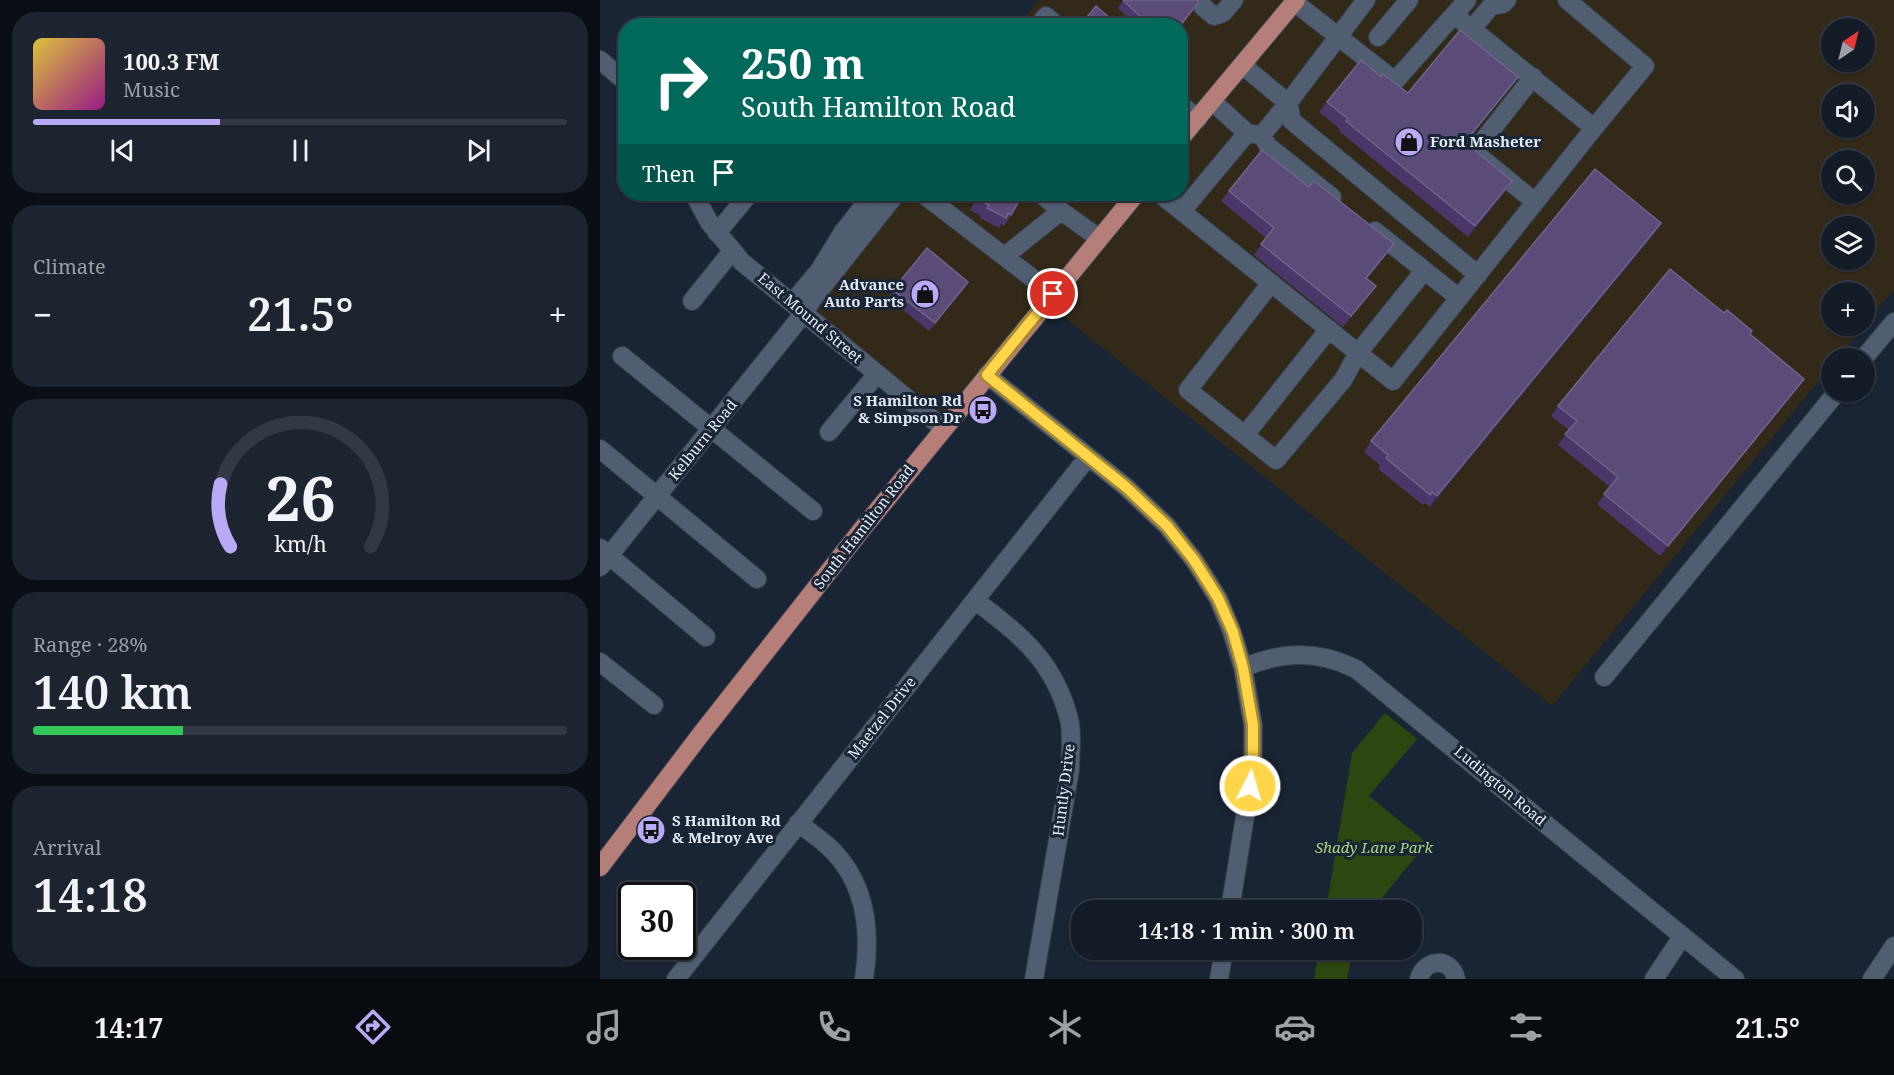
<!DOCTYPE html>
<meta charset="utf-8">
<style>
body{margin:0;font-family:"Noto Serif",serif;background:#1c242f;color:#f1f3f6;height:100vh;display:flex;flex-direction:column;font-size:22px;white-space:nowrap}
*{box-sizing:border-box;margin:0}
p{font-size:20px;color:#9da1a7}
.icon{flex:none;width:33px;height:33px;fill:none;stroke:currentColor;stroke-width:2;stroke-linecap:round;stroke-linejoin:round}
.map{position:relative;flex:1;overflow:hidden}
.drawer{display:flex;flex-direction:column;gap:12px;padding:12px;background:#0a0f15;width:600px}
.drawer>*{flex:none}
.banner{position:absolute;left:18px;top:18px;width:570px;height:183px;border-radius:24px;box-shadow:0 2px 4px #0004,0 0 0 2px #323944;background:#00695c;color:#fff;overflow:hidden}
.needle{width:39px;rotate:35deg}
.fabs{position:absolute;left:1221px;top:18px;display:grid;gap:12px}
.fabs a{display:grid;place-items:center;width:54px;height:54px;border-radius:50%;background:#131b27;box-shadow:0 2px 4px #0004,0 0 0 2px #323944;font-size:30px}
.speed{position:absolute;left:18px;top:882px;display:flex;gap:12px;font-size:30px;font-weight:700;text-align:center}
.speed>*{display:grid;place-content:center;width:78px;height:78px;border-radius:50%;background:#131b27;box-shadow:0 2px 4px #0004,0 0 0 2px #323944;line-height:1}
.speed .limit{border:3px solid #111;border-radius:9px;background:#fff;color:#111}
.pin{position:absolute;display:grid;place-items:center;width:51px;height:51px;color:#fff;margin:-26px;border:3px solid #fff;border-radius:50%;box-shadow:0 2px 6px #0007}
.me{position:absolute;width:66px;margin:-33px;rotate:5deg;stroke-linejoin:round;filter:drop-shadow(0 0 4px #0008)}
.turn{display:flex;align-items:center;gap:21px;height:126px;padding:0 24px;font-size:27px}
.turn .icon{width:78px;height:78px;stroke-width:2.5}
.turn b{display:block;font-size:42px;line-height:51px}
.then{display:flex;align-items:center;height:57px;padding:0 24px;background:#0003;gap:12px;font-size:22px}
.big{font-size:45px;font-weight:600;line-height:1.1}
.drawer .tile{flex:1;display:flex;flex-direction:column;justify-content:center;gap:9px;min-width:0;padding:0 21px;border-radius:24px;background:#1c242f}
.drawer .dial{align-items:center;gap:0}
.dial svg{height:156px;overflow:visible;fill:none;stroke:#323944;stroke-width:7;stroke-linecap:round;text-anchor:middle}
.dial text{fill:#f1f3f6;stroke:none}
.song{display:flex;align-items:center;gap:18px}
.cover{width:72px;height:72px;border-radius:9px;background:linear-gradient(135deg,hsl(50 70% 55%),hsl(310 70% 35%))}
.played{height:6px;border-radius:3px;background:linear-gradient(90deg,#baaaf6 35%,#323944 35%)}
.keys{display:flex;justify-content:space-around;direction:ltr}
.heat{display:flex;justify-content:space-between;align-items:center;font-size:33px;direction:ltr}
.charge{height:9px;border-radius:4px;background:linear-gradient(90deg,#34c759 28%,#323944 0)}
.trip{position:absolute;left:471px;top:900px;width:351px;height:60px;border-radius:24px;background:#131b27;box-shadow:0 2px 4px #0004,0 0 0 2px #323944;font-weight:600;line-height:60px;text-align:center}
.dock{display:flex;height:96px;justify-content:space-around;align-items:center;background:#080b10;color:#9da1a7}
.dock .icon{width:42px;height:42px}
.dock .on{color:#baaaf6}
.dock b{font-size:27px;color:#f1f3f6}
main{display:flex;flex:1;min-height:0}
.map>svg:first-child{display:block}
.commercial{fill:#322919;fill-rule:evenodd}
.green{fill:#2e4610}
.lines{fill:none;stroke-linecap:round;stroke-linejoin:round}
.minor-casing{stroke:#353e4b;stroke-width:20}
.major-casing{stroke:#353e4b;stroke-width:20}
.minor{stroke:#515e71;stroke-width:18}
.major{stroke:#b57e79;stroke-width:18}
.wall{fill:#4a3769}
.shaded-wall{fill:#2f284d}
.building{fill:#5a4b78;stroke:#70648b;stroke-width:1.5}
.route-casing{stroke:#a68a30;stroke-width:15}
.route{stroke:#ffd54a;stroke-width:10}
.labels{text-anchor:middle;stroke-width:6;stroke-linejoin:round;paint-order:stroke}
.poi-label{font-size:15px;font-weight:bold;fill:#e3eaf5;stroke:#192434;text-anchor:start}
.street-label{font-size:15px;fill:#e3eaf5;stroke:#192434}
.park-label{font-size:15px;font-style:italic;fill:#aad682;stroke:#192434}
</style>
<main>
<section class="drawer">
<div class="tile">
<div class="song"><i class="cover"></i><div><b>100.3 FM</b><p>Music</p></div></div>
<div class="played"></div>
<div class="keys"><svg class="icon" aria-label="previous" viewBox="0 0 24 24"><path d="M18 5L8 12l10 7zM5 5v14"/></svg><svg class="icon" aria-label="pause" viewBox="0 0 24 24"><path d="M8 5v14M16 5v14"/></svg><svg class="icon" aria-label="next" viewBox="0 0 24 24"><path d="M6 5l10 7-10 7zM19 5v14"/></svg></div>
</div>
<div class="tile"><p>Climate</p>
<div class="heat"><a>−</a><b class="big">21.5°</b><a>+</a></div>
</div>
<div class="tile dial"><svg viewBox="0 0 100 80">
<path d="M14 69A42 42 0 1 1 86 69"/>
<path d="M14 69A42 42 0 0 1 9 37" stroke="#baaaf6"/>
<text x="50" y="56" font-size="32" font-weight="700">26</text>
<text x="50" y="72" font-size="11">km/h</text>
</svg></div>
<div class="tile"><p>Range · 28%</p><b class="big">140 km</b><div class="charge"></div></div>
<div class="tile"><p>Arrival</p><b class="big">14:18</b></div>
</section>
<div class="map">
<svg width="1294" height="979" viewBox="0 0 1294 979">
<rect width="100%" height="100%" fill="#192434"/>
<!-- commercial -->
<path class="commercial" d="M439,0H1294V290L1264,325V292H1232V326H1264L1237,358H1232L1231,366L952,706L446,303L343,427L198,307L290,194H580V26L418,25ZM1232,28H1264V62H1232ZM1232,94H1264V128H1232ZM1232,160H1264V194H1232ZM1232,226H1264V260H1232Z"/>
<!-- green -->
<path class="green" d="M785,713L817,739L769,796L827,843L772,910H726L752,753Z
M719,950H753L747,979H714Z"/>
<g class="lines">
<!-- minor casing -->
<g class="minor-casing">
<path id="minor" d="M601,0L603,7L614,16L623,13L634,0
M694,2L795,81L867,0
M862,21L872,29L891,6L903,4L907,0
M438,26L446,16L457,26
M872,29L994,128
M778,37L809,0
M0,60L26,82
M642,65L688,103L766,0
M933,77L874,152L935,202
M688,103L692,121L878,275
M580,104L598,119
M652,134L662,135L688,103
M662,135L668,146L732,197
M94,194L109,222L142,262L343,428
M323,194L453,294
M441,194L461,211
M560,194L793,381L994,128L1045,66L967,0
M582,211L647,133L612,101
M775,231L859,298
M117,233L149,194
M405,256L461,211L499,238
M671,283L588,390L676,460L743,380L758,353L824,271
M92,301L132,251
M192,303L219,271L243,232L273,194
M22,356L213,511
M1264,358L1294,322
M387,375L526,487L567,526L594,560L618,598L632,632L643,668L653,725V766L630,910
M229,432L277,374
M645,435L729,329
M0,449L157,579
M0,548L106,637
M0,567L204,313L212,300L296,194
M375,600C420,635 454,660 469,719C473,735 470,754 470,770L434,979
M0,662L54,705
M643,668C682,651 718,650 756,669L1135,979
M1004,677L1237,392
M198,823C210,832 224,841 234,852C267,887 271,934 264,979
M76,979L488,457
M619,979L624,950
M819,979C825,958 851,957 856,979
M1054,979L1082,937
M1272,979L1294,946"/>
</g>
<!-- major casing -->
<g class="major-casing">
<path id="major" d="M580,139L696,0
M0,867L101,734L263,528L536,194"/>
</g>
<!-- minor -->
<use href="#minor" class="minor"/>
<!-- major -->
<use href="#major" class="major"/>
</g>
<!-- wall -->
<path class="wall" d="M524,0L598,3L580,26H536L518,8Z
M781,77L808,93L918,77L866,142L905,192L868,237L739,131L740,129L719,112L727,102Z
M629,191L786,255L767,279L768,296L743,327L654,255L666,238L621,201Z
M380,194H420L416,200L411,215L404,226L401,224L399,228L380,218L381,216L370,210Z
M1061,223L1054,234L830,507L825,503L823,505L778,469L780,465L764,452L771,441Z
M293,290H362L329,331L288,298Z
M1150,334L1204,379L1197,389L1060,556L997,504L1010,487L958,445L969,430L951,416L958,406Z"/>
<!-- shaded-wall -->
<path class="shaded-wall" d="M918,77L858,152L865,142Z
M912,181L905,192L868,237L875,226Z
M1061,223L1054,234L830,507L837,496Z
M794,244L786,255L759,289L766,278Z
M776,286L768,296L743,327L751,316Z
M1204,379L1197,389L1060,556L1068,546Z"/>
<!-- building -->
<path class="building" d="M523,0H598V3L580,26H553L547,21L546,22Z
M496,6L519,26H487L483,22Z
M860,30L918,77L865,142L912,181L875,226L746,121L748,119L727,102L761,60L781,77L783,74L808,93Z
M662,150L709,187L714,181L794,244L766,278L776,286L751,316L661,244L674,228L629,191Z
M995,169L1061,223L837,496L832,492L830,495L786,458L788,455L771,441Z
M381,194H420L416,200L419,201L411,215L408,213L406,218L387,208L389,205L378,199Z
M327,248L368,282L335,323L293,290Z
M1070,269L1124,313L1127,310L1152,331L1150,334L1204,379L1068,546L1004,494L1018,477L965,434L977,421L958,406Z"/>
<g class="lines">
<!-- route casing -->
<g class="route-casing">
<path id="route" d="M453,294L387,375L526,487L567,526L594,560L618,598L633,632L643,668L653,725V766L650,786"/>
</g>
<!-- route -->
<use href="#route" class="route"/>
</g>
<!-- icons -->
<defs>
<g id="shop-disc" transform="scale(1.5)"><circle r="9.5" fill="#baaaf6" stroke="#192434"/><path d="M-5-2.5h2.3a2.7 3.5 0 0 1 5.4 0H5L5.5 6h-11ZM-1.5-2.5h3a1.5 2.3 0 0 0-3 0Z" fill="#111"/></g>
<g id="bus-disc" transform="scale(1.5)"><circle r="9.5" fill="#baaaf6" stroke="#192434"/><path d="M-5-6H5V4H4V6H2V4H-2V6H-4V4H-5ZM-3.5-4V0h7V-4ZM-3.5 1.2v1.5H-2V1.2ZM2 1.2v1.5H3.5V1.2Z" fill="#111"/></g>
</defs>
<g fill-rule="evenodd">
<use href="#shop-disc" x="809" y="142"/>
<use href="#shop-disc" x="325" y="294"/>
<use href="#bus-disc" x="383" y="410"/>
<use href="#bus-disc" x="51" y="830"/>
</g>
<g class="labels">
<!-- poi labels -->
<g class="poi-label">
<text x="830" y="147">Ford Masheter</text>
<text x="304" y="290" text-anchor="end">Advance<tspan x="304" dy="17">Auto Parts</tspan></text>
<text x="362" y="406" text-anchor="end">S Hamilton Rd<tspan x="362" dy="17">&amp; Simpson Dr</tspan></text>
<text x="72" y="826">S Hamilton Rd<tspan x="72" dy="17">&amp; Melroy Ave</tspan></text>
</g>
<!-- street labels -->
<g class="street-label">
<text transform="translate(210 318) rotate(40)" y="5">East Mound Street</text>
<text transform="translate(103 440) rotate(-51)" y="5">Kelburn Road</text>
<text transform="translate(264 527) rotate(-52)" y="5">South Hamilton Road</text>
<text transform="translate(282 718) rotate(-52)" y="5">Maetzel Drive</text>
<text transform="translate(900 786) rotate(40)" y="5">Ludington Road</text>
<text transform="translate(464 790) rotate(-83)" y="5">Huntly Drive</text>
</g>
<!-- park labels -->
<g class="park-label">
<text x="774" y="853">Shady Lane Park</text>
</g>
</g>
</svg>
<div class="fabs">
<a><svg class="needle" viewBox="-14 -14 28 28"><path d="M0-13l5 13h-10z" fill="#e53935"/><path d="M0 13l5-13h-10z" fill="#9da1a7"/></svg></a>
<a><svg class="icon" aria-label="sound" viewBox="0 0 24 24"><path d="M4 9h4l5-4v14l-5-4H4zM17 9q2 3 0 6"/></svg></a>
<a><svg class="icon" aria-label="search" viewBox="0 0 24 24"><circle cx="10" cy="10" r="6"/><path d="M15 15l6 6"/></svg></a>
<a><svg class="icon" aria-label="layers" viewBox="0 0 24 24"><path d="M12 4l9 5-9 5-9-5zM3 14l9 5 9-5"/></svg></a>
<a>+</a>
<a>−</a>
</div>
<div class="speed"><div class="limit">30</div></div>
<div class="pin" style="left:453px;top:294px;background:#d93025"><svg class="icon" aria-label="arrive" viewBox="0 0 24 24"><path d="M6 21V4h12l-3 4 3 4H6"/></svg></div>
<svg class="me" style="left:650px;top:786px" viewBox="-20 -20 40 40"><circle r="17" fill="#ffd54a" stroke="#fff" stroke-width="3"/><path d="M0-11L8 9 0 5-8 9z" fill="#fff"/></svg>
<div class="trip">14:18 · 1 min · 300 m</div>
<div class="banner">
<div class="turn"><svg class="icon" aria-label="right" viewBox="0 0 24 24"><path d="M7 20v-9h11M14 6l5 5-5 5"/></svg><div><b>250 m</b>South Hamilton Road</div></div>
<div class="then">Then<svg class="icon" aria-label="arrive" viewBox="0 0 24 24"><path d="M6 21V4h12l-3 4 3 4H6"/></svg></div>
</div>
</div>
</main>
<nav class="dock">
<b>14:17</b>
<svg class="icon on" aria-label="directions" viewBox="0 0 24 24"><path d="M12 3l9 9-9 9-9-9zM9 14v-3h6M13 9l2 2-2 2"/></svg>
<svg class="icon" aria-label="music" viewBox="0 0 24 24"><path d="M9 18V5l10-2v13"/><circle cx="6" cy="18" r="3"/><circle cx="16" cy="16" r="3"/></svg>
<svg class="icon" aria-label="phone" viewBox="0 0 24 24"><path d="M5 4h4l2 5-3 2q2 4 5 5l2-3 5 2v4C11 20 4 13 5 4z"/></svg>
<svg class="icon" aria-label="climate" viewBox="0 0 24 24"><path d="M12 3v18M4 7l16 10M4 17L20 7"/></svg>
<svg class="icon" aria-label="car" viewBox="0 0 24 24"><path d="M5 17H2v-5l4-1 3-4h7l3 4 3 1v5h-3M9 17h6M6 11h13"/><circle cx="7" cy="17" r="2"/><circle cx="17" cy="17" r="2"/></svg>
<svg class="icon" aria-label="filters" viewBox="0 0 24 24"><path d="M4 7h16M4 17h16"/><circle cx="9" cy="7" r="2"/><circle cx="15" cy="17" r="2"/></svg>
<b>21.5°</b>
</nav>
